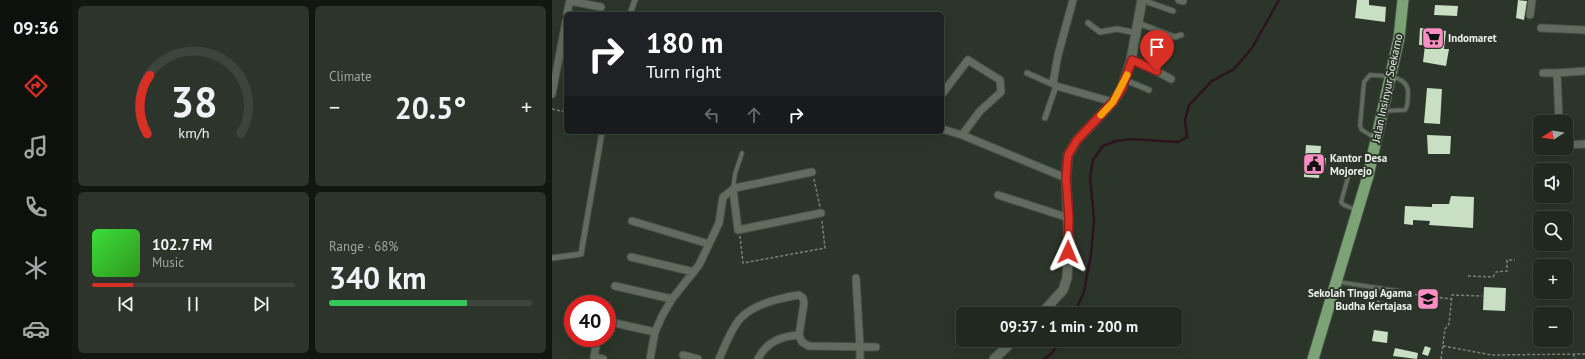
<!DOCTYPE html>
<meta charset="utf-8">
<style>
body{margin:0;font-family:"PT Sans",sans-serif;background:#2d342c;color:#f1f3f6;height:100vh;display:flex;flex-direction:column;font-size:15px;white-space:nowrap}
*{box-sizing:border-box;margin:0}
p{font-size:13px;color:#a2a6a4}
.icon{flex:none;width:22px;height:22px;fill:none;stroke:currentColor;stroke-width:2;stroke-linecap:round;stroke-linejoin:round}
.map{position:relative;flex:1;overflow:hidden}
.sheet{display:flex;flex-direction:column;gap:6px;padding:6px;background:#121611;width:480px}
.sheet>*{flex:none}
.hud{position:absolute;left:12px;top:12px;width:380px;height:122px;border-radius:6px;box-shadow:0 4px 16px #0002,0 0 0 1px #3d443d;background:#202124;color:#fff;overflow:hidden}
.needle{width:26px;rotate:258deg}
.fabs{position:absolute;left:981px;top:115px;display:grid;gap:8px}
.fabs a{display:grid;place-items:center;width:40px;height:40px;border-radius:6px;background:#20281f;box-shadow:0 4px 16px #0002,0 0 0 1px #3d443d;font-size:20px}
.speed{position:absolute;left:12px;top:295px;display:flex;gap:8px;font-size:20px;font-weight:700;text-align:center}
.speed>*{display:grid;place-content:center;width:52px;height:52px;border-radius:50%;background:#20281f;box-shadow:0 4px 16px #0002,0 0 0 1px #3d443d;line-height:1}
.speed .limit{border:6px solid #d22;background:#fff;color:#111}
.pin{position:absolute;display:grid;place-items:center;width:34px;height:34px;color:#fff;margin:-41px -17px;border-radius:50% 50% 50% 0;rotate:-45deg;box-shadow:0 0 4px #0007}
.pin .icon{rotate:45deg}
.me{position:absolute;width:44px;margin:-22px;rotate:1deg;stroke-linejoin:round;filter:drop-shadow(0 0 3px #0008)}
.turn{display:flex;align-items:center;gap:14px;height:84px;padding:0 16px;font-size:18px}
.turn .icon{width:52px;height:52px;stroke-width:2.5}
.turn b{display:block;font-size:28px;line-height:34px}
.lanes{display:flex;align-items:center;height:38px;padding:0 16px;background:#0003;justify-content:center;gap:20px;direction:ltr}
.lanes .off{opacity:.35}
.big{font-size:30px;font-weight:600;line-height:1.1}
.sheet .widget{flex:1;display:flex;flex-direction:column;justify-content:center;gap:6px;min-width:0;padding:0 14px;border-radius:6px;background:#2d342c}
.sheet .dial{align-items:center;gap:0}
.dial svg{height:104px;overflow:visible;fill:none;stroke:#3d443d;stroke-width:7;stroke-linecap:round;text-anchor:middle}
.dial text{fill:#f1f3f6;stroke:none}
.song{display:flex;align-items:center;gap:12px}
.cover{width:48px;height:48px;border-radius:6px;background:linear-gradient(135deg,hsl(120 70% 55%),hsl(110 70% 35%))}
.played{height:4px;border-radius:2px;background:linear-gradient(90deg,#d93025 20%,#3d443d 20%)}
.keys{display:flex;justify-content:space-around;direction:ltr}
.heat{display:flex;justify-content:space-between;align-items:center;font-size:22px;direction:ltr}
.charge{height:6px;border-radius:3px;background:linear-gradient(90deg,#34c759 68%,#3d443d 0)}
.sheet .tiles{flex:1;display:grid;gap:6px;grid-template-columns:repeat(2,1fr)}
.trip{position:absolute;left:404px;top:307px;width:226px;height:40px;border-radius:6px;background:#20281f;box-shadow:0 4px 16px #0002,0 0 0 1px #3d443d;font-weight:600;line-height:40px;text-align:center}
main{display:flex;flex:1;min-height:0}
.tabs{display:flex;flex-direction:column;width:72px;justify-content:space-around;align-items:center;background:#0d100c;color:#a2a6a4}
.tabs .icon{width:28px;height:28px}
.tabs .selected{color:#d93025}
.tabs b{font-size:18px;color:#f1f3f6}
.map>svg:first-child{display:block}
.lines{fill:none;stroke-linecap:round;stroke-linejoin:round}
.stream{stroke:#2c131f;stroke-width:2.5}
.building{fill:#c8dfc4}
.service-casing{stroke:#475046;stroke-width:5.5}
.pedestrian-casing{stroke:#475046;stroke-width:7}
.minor-casing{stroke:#475046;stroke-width:9}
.tertiary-casing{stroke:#475046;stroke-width:11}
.primary-casing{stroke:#475046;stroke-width:13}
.path{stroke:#7a8279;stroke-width:1.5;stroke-dasharray:3 2;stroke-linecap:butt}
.service{stroke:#616c5f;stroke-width:3.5}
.pedestrian{stroke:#616c5f;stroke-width:5}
.minor{stroke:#616c5f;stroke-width:7}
.tertiary{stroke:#616c5f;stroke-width:9}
.primary{stroke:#7ca375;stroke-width:11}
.route-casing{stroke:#8d1f18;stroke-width:10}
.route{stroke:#d93025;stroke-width:7}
.slow{stroke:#f59e0b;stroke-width:7}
.labels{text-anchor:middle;stroke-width:4;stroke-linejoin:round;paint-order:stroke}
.poi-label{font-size:11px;font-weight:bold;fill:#edf3ec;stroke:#2b3529;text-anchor:start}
.street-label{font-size:11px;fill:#edf3ec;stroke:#2b3529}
</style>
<main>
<nav class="tabs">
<b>09:36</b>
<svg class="icon selected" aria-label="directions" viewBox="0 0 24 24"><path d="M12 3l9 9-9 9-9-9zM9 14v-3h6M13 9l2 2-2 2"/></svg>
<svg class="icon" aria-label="music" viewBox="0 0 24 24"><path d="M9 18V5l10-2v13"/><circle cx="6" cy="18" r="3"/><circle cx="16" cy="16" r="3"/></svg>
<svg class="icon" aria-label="phone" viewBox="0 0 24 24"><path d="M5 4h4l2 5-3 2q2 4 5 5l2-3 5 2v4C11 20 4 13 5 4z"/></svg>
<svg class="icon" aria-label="climate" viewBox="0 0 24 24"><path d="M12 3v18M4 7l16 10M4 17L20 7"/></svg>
<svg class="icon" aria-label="car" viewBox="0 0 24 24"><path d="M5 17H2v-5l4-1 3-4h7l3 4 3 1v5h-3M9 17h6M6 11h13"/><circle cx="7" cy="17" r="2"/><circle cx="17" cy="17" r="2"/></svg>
</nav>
<section class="sheet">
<div class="tiles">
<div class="widget dial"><svg viewBox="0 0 100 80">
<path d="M14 69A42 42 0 1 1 86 69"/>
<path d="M14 69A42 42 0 0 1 16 24" stroke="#d93025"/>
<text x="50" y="56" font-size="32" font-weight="700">38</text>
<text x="50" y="72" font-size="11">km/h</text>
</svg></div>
<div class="widget"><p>Climate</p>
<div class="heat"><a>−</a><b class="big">20.5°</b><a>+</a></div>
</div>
<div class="widget">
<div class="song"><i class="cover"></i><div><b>102.7 FM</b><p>Music</p></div></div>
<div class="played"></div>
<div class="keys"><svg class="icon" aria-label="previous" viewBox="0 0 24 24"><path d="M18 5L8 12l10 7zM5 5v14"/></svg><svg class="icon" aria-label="pause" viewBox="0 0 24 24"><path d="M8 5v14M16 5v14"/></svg><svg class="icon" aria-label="next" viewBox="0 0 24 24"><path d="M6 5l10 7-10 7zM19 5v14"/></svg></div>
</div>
<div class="widget"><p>Range · 68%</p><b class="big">340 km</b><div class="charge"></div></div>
</div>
</section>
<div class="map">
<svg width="1033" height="359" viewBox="0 0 1033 359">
<rect width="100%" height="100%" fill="#2b3529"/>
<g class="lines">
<!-- stream -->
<path class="stream" d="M522,314L532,292L539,254L542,220L538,177L541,160L551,146L564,141L578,139L626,142L635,137L633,120L637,105L660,81L682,69L700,48L727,0
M492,359L500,353L508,340"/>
</g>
<!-- building -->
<path class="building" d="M805,0H817V5L834,7L833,22L803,18Z
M966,0L975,1L972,20L964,18Z
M883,5L906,6L905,16L882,15Z
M868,28L894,31L892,49H897L894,66L871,62L873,45H867Z
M875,88L890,89L888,124L872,123Z
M875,135L899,136L898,154H876Z
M754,145L769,146L768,158H774L773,167L768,166L767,178L752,177Z
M899,196L922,197L921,228L877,225L878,221L861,220V225L852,224L853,206L880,207V204H897Z
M932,287L954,288L953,311L931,310Z
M822,330L836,332L835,343L820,341Z
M873,346L879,348L876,356L870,354Z
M843,348L866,353L865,359L841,356Z"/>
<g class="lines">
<!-- service casing -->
<g class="service-casing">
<path id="service" d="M823,138L810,130L808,126L812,82L818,75C833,76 858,75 856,95C856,100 856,106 853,110L831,111
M181,189L183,174L190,153
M804,210L792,205L789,202L797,174L800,172L815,176
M787,282L853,292"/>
</g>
<!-- pedestrian casing -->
<g class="pedestrian-casing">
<path id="pedestrian" d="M590,0L621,11
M78,14L83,0
M536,23L548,32L565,29L585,33
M586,23L623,37L629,35
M475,73L504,86L493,118
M573,80L597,90
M0,258L29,254L50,132"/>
</g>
<!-- minor casing -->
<g class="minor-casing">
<path id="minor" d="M521,0L506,55L501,83L504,86L561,102
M627,0L631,1
M18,1L49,7
M15,14L18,0
M978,15L980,0
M989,28L1033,30
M579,60L589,63L619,79
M991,73H1005
M0,94L14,21
M390,94L416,60L448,80L449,92L428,111L410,135
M1007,122L1005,73L1033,71
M390,129L410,135L514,178
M1014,145L1033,144
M181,189L186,230L269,213
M446,195L517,218
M80,221L157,244
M79,257L142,272
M304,278L308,347V359
M63,286L120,299
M58,322L103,332
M131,355L146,359
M42,357L45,340
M42,359V357L51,359
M98,359L103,332L110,316L120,299L147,265L167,223L171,197L183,188L260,172
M167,359C173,346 178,331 187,320C200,304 228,298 247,295L251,298L252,303L247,335
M206,359C214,342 229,336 247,335L250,342L257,346L324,347"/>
</g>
<!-- tertiary casing -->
<g class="tertiary-casing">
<path id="tertiary" d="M489,314L511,290L515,278L517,243L514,178L516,155L525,140L561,102L570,88L579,60L590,0
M442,359L462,340"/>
</g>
<!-- primary casing -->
<g class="primary-casing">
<path id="primary" d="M761,359L816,176L847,38L851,0"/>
</g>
<!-- path -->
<path class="path" d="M0,109L14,112
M262,179L268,207
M188,236L191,263L273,248L270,221
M916,276L941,277L944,272L955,271V260H963
M810,292L811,297L813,299L850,306
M858,294L900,299
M891,346L940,355L1033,354
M1021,354L1024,359
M889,359L893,329L897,324L900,295L930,296"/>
<!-- service -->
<use href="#service" class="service"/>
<!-- pedestrian -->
<use href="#pedestrian" class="pedestrian"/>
<!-- minor -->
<use href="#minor" class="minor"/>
<!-- tertiary -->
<use href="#tertiary" class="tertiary"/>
<!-- primary -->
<use href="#primary" class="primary"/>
</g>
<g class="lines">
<!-- route casing -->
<g class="route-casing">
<path id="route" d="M516,252L517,218L514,178L516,155L525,140L561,102L570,88L580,60L605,71"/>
</g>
<!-- route -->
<use href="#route" class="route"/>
<!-- slow -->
<path class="slow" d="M549,115L561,102L575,75"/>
</g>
<!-- icons -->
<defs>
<g id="supermarket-square" transform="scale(1.15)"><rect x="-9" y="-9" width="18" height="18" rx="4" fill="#fb8fc3" stroke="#2b3529"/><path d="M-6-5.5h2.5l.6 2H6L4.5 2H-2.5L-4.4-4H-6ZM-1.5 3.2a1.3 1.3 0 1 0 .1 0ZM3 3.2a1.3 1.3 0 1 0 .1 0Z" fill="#111"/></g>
<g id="civic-square" transform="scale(1.15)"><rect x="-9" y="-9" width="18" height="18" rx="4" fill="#fb8fc3" stroke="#2b3529"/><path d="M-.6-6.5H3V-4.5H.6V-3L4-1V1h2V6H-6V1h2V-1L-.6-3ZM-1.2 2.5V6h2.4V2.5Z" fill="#111"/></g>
<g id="university-square" transform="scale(1.15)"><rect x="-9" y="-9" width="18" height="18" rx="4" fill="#fb8fc3" stroke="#2b3529"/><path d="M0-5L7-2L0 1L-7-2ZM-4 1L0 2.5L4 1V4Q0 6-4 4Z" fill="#111"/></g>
</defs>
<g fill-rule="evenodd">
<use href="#supermarket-square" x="881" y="38"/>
<use href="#civic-square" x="762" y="164"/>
<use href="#university-square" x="876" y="299"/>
</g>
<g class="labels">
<!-- poi labels -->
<g class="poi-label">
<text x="896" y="42">Indomaret</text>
<text x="778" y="162">Kantor Desa<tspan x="778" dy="13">Mojorejo</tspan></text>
<text x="860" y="297" text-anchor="end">Sekolah Tinggi Agama<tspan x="860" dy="13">Budha Kertajasa</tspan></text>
</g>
<!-- street labels -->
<g class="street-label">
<text transform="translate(835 88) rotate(-78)" y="4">Jalan Insinyur Soekarno</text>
</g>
</g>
</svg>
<div class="fabs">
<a><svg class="needle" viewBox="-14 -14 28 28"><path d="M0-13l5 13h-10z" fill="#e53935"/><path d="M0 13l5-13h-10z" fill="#a2a6a4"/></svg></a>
<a><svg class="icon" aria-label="sound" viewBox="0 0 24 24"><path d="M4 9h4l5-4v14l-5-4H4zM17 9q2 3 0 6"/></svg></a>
<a><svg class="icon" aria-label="search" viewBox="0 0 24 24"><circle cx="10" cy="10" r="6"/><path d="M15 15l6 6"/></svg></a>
<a>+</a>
<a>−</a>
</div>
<div class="speed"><div class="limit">40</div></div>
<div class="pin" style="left:605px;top:71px;background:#d93025"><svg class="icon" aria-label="arrive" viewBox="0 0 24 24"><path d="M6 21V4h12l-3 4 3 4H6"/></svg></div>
<svg class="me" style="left:516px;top:252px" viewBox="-20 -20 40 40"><path d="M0-17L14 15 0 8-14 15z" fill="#d93025" stroke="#fff" stroke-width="4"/></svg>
<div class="trip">09:37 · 1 min · 200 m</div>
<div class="hud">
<div class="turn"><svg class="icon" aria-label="right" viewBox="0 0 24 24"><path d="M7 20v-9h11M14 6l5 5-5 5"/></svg><div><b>180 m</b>Turn right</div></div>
<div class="lanes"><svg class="icon off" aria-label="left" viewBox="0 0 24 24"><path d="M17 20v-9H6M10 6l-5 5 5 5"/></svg><svg class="icon off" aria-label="ahead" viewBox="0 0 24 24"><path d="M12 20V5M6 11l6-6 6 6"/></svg><svg class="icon" aria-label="right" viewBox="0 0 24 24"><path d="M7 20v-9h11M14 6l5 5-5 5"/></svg></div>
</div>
</div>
</main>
